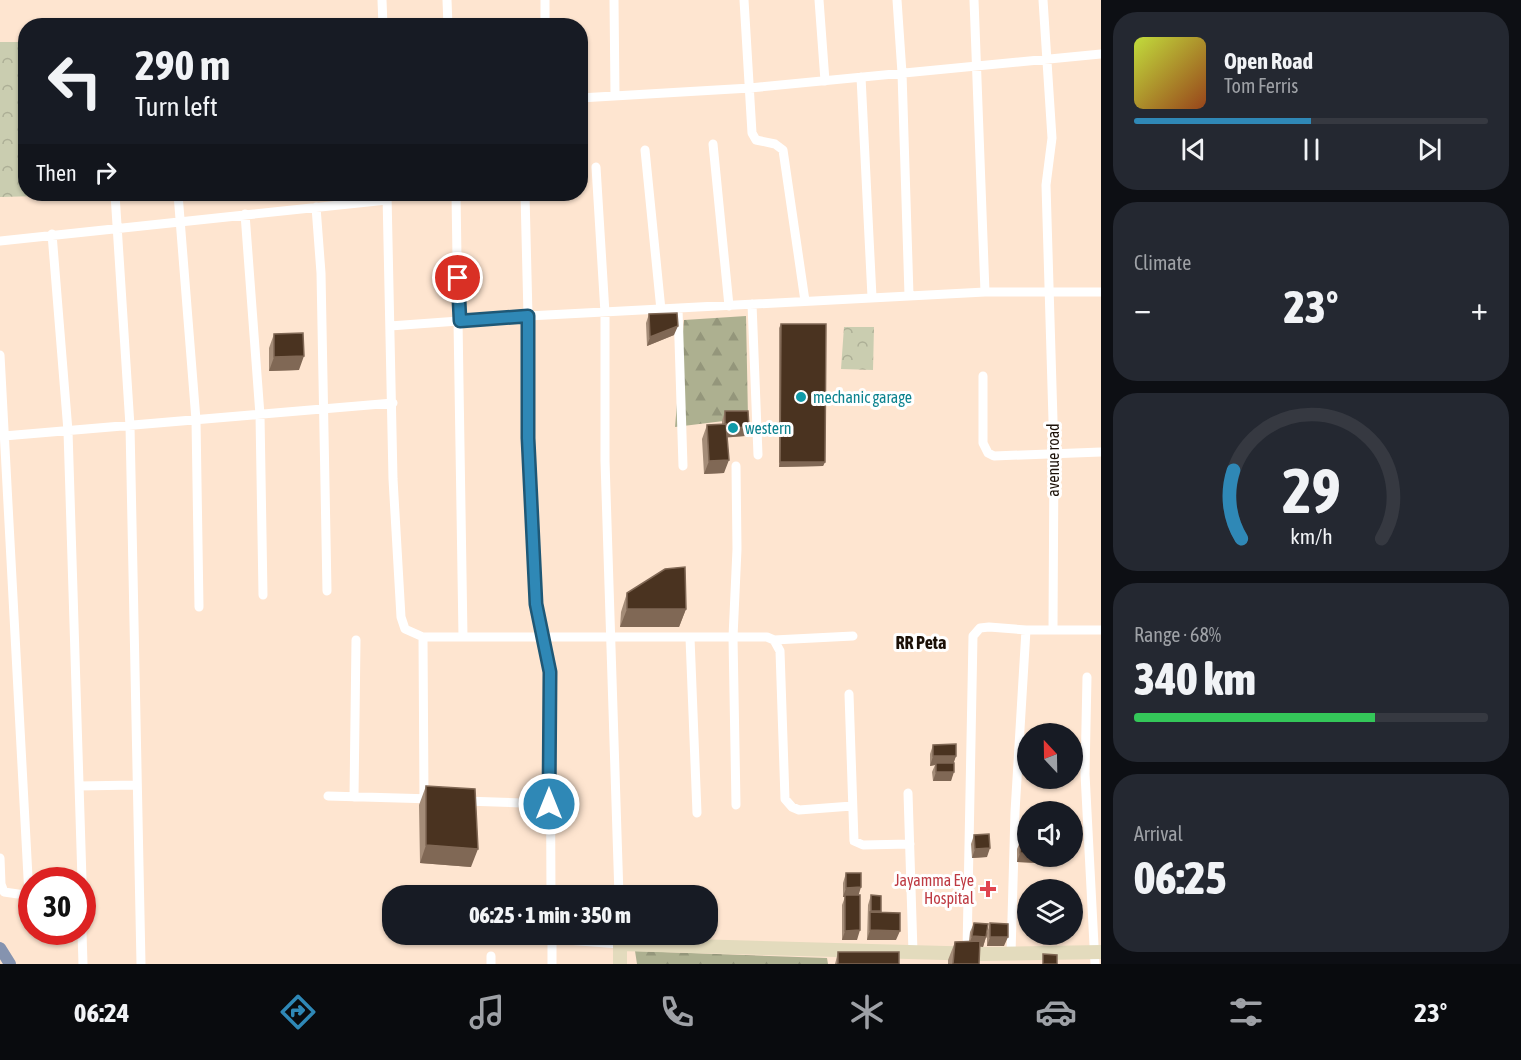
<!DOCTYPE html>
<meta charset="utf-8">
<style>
body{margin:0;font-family:"Asap Condensed",sans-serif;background:#242831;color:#f1f3f6;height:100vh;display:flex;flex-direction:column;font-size:22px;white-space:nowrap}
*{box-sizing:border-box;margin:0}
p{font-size:20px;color:#9ea1a6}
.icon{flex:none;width:33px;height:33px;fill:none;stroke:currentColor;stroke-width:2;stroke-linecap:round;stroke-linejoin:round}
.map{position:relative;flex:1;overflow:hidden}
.panel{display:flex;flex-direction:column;gap:12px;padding:12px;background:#0d0f14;width:420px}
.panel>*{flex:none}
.guide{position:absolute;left:18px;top:18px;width:570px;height:183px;border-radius:24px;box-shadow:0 2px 4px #0004;background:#171b24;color:#f1f3f6;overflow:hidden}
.needle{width:39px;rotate:338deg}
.tools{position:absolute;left:1017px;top:723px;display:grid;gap:12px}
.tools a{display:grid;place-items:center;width:66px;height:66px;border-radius:50%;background:#171b24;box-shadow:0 2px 4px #0004;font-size:30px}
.speed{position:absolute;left:18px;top:867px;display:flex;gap:12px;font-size:30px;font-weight:700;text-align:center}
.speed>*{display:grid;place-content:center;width:78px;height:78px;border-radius:50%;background:#171b24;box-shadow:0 2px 4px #0004;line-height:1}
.speed .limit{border:9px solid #d22;background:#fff;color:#111}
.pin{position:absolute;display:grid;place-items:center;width:51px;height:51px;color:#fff;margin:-26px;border:3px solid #fff;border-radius:50%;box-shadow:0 2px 6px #0007}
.me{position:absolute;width:66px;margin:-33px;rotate:0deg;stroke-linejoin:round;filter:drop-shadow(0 0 4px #0008)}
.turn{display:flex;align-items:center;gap:21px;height:126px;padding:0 18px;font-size:27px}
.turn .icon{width:78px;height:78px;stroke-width:2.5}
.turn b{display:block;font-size:42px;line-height:51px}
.then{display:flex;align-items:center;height:57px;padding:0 18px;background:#0003;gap:12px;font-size:22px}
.big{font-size:45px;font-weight:800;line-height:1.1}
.panel .widget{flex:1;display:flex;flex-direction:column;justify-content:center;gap:9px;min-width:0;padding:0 21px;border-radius:24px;background:#242831}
.panel .dial{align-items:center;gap:0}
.dial svg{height:156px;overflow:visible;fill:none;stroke:#363941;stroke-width:7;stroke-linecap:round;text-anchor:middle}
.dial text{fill:#f1f3f6;stroke:none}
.song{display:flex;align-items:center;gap:18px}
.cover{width:72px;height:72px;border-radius:9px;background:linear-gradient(135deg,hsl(70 70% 55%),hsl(20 70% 35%))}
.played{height:6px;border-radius:3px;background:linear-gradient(90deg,#2f88b6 50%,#363941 50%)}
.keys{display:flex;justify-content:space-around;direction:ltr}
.heat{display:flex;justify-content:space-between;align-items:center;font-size:33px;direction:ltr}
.charge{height:9px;border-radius:4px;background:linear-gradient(90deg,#34c759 68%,#363941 0)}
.trip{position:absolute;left:382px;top:885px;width:336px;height:60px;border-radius:24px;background:#171b24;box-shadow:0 2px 4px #0004;font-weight:800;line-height:60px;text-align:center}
.tab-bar{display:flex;height:96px;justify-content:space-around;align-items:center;background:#090b0e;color:#9ea1a6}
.tab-bar .icon{width:42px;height:42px}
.tab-bar .active{color:#2f88b6}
.tab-bar b{font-size:27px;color:#f1f3f6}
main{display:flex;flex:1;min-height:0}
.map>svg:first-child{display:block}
.forest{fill:url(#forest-firs)}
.park{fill:url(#park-crowns)}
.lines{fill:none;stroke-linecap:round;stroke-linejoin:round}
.canal{stroke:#8593af;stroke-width:12}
.street{stroke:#fff;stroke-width:9}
.secondary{stroke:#e3dbbd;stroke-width:14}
.wall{fill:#a48c78}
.shaded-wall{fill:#806855}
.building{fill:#4a3320;stroke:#806855;stroke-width:1.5}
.route-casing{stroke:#1f5876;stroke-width:15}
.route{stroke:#2f88b6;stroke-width:10}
.culture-dot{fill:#0f9aa8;stroke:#fff;stroke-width:2}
.health-dot{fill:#e0444e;stroke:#fff;stroke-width:2}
.labels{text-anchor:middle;stroke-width:6;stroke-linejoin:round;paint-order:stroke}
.culture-label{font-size:16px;fill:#0d838f;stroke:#fff;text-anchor:start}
.street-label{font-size:16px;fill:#1b1007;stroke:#fff}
.health-label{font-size:16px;fill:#be3a42;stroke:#fff;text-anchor:end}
.neighbourhood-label{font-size:18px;font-weight:bold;fill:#1b1007;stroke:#fff}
</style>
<main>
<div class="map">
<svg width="1101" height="964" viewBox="0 0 1101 964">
<defs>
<pattern id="forest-firs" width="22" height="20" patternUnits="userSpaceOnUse" patternTransform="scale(1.5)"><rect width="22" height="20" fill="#adb090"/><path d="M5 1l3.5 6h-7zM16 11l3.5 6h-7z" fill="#94967b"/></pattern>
<pattern id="park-crowns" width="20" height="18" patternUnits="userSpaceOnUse" patternTransform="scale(1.5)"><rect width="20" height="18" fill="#cacdb0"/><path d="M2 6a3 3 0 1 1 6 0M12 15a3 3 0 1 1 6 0" fill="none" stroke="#adaf96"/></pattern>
</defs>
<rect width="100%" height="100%" fill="#fee5d0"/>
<!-- forest -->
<path class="forest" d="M746,316L748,418L675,427L684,320Z
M635,951L827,958L828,964H637Z"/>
<!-- park -->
<path class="park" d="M0,42H25L26,194H41L40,196L0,197Z
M844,327H874L873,370L841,369Z"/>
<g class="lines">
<!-- canal -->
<path class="canal" d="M0,948L10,964"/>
<!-- street -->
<path class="street" d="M382,0L383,26
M447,0L448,26
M545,0V26
M614,0L615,94
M744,0L752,133L756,140L775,144L783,150L805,301
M819,0L825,81
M897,0L902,73L909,295
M974,0L985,292
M1043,0L1052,138L1046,185L1054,454L1053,629
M861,77L872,297
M580,98L750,88L1101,54
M713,144L729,306
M645,150L661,310
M596,167L605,313V461L619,896
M115,194L130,426L141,964
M178,194L196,420L199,607
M387,194L393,479L401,617L405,629L423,637H767L774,640L780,651L785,799L792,807L799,810L852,806
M456,194L463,637
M316,207L321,273L327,591
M245,214L260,415L263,595
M52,234L68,431L82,880
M0,241L387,200
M752,304L758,455
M678,309L683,466
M390,326L528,316L525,194
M0,355L29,896
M983,376V443L988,453L994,456L1101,452
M4,436L393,403
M736,466L737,549L733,637L736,805
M423,637L424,799
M690,638L697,813
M774,640L853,636
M1087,677L1085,774L1095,964
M849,694L854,841L863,845L910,844
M79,786L136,785
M908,793L913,952
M328,796L433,799
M354,797L356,640
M465,801L549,804
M0,858L1,884L4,892L32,896
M551,896L550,673L536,604L528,438V316L985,292H1101
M82,932L83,964
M552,934V964
M552,939L620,944V934
M967,951L973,636L980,628L989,627L1026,630H1101
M1011,954L1015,812L1026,630
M491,964V956"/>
<!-- secondary -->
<path class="secondary" d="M620,964V944L982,954L1101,952"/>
</g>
<!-- wall -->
<path class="wall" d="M649,314L674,335L647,346L646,323Z
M781,324L825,462L823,466L779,467V328Z
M274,334L299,370L269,371V348Z
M725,411L745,436L727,437L724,473L704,474L702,439L707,425L722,424V421Z
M627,593L686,609L679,627H620L621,612Z
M933,745L956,756L953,763L951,781H933L932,772L935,765L930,766V754Z
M426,786L471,867L420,863L419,805Z
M974,835L987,857L972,858L971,844Z
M1021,840L1039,863L1017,862V849Z
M846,873L858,895L857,940H842V905L845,897H843V883Z
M871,895L880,912L896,940H867L868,905Z
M974,923L986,937L983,947L980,946L979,964H948V960L955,942L969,941L970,932Z
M990,923L1004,946H987V933Z
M838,952L899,964H835Z"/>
<!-- shaded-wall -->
<path class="shaded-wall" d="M678,326L674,335L647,346L650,337Z
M304,356L299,370L269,371L274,357Z
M749,427L745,436L721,438L725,428Z
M729,460L724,473L704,474L709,461Z
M780,462H825L823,466L779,467Z
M627,609H686L679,627H620Z
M933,756H956L953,765L936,763L935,765L930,766Z
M936,772H954L951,781H933Z
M426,845L478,849L471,867L420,863Z
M990,848L987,857L972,858L975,849Z
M1020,853H1028V856H1041L1039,863L1017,862Z
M861,887L858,897H843L846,888Z
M860,930L857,940H842L845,931Z
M870,930L900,931L896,940H867Z
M972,936L986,937L983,947L969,945Z
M990,937H1008L1004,946H987Z"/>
<!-- building -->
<path class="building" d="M677,313L678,326L650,337L649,314Z
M781,324H826L825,462H780Z
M303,333L304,356L274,357V334Z
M725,411H748L749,427L727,428L726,424H725Z
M726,424L729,460L709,461L707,425Z
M685,567L686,609H627V593L665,569Z
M956,744V756H933V745Z
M936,763H954V772H936Z
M426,786L475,789L478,849L426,845Z
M989,834L990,848L975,849L974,835Z
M1021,840H1028V853H1020Z
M846,873H861V887L846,888Z
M845,895H860V930L845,931Z
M871,895L881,896V911H871Z
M870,912L900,913V931L870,930Z
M974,923L988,924L986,937L972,936Z
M990,923L1008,924V937H990Z
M980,941L979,964H953L955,942Z
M838,952H899V964H838Z
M1043,954L1057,955V964H1043Z"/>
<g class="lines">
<!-- route casing -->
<g class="route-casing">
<path id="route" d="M458,278L460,321L528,316V438L536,604L550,672L549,804"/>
</g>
<!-- route -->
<use href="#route" class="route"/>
</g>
<!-- markers -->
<g class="culture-dot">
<circle cx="801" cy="397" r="6"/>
<circle cx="733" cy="428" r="6"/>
</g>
<path class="health-dot" d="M985 880h6v6h6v6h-6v6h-6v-6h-6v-6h6z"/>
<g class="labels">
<!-- culture labels -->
<g class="culture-label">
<text x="813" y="403">mechanic garage</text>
<text x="745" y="434">western</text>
</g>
<!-- street labels -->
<g class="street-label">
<text transform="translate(1053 460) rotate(-90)" y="6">avenue road</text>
</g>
<!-- health labels -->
<g class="health-label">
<text x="974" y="886">Jayamma Eye<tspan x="974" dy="18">Hospital</tspan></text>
</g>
<!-- neighbourhood labels -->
<g class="neighbourhood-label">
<text x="921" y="649">RR Peta</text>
</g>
</g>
</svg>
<div class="tools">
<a><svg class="needle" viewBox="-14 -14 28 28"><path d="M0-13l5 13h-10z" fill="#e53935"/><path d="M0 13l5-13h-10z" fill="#9ea1a6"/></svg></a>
<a><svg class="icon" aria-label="sound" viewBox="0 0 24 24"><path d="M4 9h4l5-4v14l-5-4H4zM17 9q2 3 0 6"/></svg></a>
<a><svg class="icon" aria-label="layers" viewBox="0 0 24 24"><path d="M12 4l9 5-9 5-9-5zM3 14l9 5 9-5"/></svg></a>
</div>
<div class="speed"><div class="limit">30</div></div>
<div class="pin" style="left:458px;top:278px;background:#d93025"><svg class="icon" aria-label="arrive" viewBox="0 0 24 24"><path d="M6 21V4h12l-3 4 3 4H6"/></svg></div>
<svg class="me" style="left:549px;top:804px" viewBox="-20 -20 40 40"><circle r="17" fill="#2f88b6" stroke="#fff" stroke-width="3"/><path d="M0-11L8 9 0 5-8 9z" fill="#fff"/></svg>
<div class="trip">06:25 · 1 min · 350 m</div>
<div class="guide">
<div class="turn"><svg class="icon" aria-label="left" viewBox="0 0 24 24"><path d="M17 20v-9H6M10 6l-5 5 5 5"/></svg><div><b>290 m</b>Turn left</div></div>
<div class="then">Then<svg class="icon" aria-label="right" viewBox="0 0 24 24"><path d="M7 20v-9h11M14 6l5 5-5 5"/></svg></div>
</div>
</div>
<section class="panel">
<div class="widget">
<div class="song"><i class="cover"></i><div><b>Open Road</b><p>Tom Ferris</p></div></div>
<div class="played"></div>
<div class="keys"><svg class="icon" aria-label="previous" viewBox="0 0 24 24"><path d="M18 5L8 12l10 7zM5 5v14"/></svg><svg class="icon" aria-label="pause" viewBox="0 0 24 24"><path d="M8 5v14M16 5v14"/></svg><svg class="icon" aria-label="next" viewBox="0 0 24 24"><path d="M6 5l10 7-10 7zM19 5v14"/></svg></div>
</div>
<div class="widget"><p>Climate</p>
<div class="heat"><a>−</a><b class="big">23°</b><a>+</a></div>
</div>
<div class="widget dial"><svg viewBox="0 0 100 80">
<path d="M14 69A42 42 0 1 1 86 69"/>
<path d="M14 69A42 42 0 0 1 10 34" stroke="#2f88b6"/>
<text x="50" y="56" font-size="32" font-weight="700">29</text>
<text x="50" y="72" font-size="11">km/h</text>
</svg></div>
<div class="widget"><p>Range · 68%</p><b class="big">340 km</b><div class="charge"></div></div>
<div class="widget"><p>Arrival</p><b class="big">06:25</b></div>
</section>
</main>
<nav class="tab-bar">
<b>06:24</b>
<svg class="icon active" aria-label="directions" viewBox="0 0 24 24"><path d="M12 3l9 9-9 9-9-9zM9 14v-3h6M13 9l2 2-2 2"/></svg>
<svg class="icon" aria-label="music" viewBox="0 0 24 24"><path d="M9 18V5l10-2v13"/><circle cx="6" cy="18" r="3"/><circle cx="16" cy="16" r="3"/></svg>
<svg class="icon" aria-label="phone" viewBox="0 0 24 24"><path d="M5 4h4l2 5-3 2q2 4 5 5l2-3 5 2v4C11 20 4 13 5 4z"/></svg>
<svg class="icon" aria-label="climate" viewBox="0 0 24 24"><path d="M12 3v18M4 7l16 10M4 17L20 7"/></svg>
<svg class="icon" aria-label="car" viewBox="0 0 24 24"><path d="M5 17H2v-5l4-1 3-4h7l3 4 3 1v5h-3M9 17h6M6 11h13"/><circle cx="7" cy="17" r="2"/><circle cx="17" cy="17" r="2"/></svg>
<svg class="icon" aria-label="filters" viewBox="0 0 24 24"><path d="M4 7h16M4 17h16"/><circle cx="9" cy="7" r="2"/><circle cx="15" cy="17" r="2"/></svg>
<b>23°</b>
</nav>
